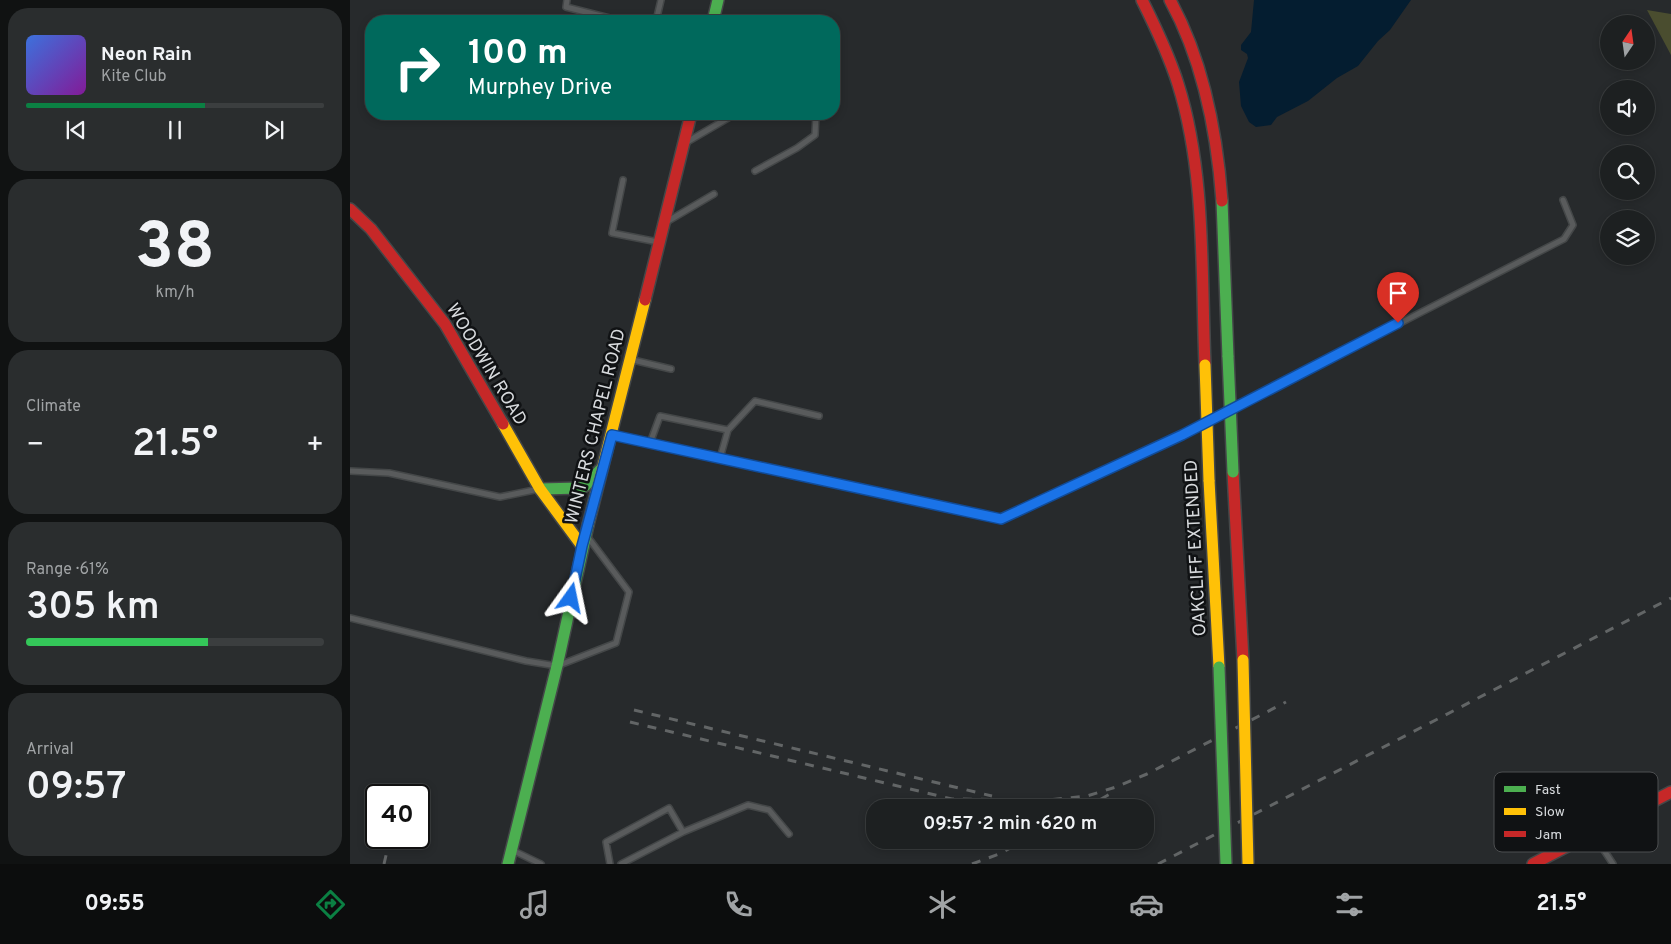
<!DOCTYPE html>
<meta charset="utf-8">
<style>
body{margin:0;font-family:Overpass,sans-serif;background:#2a2d2e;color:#f1f3f6;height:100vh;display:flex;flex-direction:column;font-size:19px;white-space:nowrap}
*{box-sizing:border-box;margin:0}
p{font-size:16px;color:#a0a3a5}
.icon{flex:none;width:28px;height:28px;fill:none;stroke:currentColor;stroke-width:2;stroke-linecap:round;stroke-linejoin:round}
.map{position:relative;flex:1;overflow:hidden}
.details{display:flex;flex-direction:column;gap:8px;padding:8px;background:#101212;width:350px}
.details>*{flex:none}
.guide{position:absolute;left:15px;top:15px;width:475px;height:105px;border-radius:20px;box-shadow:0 2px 8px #0003,0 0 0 1px #3b3e3f;background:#00695c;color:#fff;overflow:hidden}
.needle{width:32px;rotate:13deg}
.fabs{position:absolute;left:1250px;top:15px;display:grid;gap:10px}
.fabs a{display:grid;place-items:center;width:55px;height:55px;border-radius:50%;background:#1d2021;box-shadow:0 2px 8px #0003,0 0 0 1px #3b3e3f;font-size:25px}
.speed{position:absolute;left:15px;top:784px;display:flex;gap:10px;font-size:25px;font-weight:700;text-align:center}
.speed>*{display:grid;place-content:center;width:65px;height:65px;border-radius:50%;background:#1d2021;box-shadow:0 2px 8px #0003,0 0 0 1px #3b3e3f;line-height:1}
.speed .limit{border:2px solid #111;border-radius:8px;background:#fff;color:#111}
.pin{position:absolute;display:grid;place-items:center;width:42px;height:42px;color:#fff;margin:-51px -21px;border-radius:50% 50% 50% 0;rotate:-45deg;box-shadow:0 0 5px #0007}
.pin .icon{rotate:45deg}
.me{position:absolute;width:55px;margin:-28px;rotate:12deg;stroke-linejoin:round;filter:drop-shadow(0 0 4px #0008)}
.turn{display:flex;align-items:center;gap:18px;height:105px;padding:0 20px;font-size:22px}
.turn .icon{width:65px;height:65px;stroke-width:2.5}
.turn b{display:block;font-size:35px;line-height:42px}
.big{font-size:38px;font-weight:600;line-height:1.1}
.details .card{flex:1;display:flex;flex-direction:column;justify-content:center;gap:8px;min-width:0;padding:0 18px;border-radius:20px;background:#2a2d2e}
.details .dial{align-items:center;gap:0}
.dial b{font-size:65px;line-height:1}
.song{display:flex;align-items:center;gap:15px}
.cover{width:60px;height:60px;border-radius:8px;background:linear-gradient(135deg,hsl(220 70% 55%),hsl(290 70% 35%))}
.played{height:5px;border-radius:2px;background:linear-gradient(90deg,#0b8043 60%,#3b3e3f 60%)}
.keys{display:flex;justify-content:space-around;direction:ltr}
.heat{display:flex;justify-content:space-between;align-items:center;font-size:28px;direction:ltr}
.charge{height:8px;border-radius:4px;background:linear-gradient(90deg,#34c759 61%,#3b3e3f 0)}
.trip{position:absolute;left:516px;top:799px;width:288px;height:50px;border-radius:20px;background:#1d2021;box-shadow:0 2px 8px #0003,0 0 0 1px #3b3e3f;font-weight:600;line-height:50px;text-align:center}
.dock{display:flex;height:80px;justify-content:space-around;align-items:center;background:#0c0d0d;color:#a0a3a5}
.dock .icon{width:35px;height:35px}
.dock .selected{color:#0b8043}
.dock b{font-size:22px;color:#f1f3f6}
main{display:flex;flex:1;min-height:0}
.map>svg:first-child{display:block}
.green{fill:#4a4d2f}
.water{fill:#041d30}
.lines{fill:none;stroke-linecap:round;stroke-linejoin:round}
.lane-casing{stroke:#444748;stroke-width:8}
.fast-casing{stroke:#444748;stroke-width:14}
.slow-casing{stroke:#444748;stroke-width:14}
.jam-casing{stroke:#444748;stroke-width:14}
.lane{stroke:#595b5c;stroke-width:5}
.fast{stroke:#4caf50;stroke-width:11}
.slow{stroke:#ffc107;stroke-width:11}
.jam{stroke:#c62828;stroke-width:11}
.rail{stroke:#626566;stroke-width:3;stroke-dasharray:9 9;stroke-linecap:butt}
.fast-bridge-casing{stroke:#444748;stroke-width:14;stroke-linecap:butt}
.slow-bridge-casing{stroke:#444748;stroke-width:14;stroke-linecap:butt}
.fast-bridge{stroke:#4caf50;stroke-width:11}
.slow-bridge{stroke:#ffc107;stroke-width:11}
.route-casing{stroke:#114b97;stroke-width:12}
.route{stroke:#1a73e8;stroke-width:9}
.labels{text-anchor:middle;stroke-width:5;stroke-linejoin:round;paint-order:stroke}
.street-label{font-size:18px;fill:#d7dadd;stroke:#101214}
.key{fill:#101214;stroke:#4c4e50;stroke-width:1}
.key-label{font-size:14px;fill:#d7dadd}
</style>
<main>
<section class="details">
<div class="card">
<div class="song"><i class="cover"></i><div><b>Neon Rain</b><p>Kite Club</p></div></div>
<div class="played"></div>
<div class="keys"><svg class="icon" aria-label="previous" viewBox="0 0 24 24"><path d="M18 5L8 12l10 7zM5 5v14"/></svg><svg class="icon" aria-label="pause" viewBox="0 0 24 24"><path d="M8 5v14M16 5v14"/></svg><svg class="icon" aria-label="next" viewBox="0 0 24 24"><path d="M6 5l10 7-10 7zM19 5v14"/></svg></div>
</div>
<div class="card dial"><b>38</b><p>km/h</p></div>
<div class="card"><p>Climate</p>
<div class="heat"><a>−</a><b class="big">21.5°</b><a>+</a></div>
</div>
<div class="card"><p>Range · 61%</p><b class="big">305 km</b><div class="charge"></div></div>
<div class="card"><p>Arrival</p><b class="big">09:57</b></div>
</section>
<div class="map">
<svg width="1321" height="864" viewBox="0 0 1321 864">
<rect width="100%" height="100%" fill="#272a2c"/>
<!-- green -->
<path class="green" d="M1297,10L1321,14V55Z"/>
<!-- water -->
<path class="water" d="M904,0H1061L1040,30L1028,41L1008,66L987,78L958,101L927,117L921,125L906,127L899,122L891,106L889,82L898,58L897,54L891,50V45L901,32Z"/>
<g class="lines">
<!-- lane casing -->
<g class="lane-casing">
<path id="lane" d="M217,0L216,7L271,21
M306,21L311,0
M337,142L385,114
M405,171L447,148L465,135L466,114
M273,180L262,233L308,242
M318,221L364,194
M283,360L321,369
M265,435L651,519L832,435L1214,239L1223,225L1213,200
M300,443L310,416L378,430
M370,458L378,430L405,401L469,416
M0,471L39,473L150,497L189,489
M0,618L176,661L207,666L266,643L279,592L237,536
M333,832L398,805L419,810L439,834
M1244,835L1263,864
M162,850L191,864
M260,864L256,842L319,808L333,832L271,864"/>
</g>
<!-- fast casing -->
<g class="fast-casing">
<path id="fast" d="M363,21L368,0
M872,201L878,357
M190,489L230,488L235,486L250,470
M158,864L207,666L238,525"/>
</g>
<!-- slow casing -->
<g class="slow-casing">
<path id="slow" d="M153,424L190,489L232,546
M859,480L869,667
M238,525L295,300"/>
</g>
<!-- jam casing -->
<g class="jam-casing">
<path id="jam" d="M792,0C806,28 819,55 828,84C856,173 851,273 855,365
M820,0C853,60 867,133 872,201
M0,209L21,229L95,324L153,424
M295,300L341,114
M883,472L893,660
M1183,864L1321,792"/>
</g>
<!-- lane -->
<use href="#lane" class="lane"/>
<!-- fast -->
<use href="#fast" class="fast"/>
<!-- slow -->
<use href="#slow" class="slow"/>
<!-- jam -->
<use href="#jam" class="jam"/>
<!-- rail -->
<path class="rail" d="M284,710L642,796
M280,722L602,799L697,800L737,796L766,787L797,774L936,702
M735,808L760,794
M34,864L40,838
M622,864L649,854L675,840
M808,864L1321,598"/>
<!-- fast-bridge casing -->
<g class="fast-bridge-casing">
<path id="fast-bridge" d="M878,357L883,472
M869,667L876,864"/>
</g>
<!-- slow-bridge casing -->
<g class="slow-bridge-casing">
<path id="slow-bridge" d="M855,365L859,480
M893,660L898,864"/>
</g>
<!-- fast-bridge -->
<use href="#fast-bridge" class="fast-bridge"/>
<!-- slow-bridge -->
<use href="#slow-bridge" class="slow-bridge"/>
</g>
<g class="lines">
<!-- route casing -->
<g class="route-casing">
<path id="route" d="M221,598L232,546L262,435L651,519L832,435L1048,323"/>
</g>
<!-- route -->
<use href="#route" class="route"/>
</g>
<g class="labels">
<!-- street labels -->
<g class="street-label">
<text transform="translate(137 364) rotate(59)" y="6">WOODWIN ROAD</text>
<text transform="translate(245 426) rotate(-76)" y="6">WINTERS CHAPEL ROAD</text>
<text transform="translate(845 548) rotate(-93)" y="6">OAKCLIFF EXTENDED</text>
</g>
</g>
<!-- legend -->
<rect x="1144" y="772" width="164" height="80" rx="8" class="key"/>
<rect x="1154" y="786" width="22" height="6" fill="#4caf50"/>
<rect x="1154" y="808" width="22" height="7" fill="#ffc107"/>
<rect x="1154" y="831" width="22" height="6" fill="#c62828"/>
<g class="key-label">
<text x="1185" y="794">Fast</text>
<text x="1185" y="816">Slow</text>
<text x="1185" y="839">Jam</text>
</g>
</svg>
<div class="fabs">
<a><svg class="needle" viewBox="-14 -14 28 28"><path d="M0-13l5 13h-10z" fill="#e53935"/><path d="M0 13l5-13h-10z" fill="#a0a3a5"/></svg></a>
<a><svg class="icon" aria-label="sound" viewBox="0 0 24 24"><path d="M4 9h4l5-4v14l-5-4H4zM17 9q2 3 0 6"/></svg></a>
<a><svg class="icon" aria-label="search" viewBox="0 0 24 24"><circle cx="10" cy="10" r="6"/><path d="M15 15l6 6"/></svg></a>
<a><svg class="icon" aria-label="layers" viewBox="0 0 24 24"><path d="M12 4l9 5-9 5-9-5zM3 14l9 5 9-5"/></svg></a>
</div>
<div class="speed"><div class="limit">40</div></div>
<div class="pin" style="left:1048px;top:323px;background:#d93025"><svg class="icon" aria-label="arrive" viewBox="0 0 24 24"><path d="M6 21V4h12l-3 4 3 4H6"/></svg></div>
<svg class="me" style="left:221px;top:598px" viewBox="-20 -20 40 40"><path d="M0-17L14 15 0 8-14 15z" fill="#1a73e8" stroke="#fff" stroke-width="4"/></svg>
<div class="trip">09:57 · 2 min · 620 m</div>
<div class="guide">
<div class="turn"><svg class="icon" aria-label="right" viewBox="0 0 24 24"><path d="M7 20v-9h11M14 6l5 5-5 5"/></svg><div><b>100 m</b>Murphey Drive</div></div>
</div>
</div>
</main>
<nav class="dock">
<b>09:55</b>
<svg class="icon selected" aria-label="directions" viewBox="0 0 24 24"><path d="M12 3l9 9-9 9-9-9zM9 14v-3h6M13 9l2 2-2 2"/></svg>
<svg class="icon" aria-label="music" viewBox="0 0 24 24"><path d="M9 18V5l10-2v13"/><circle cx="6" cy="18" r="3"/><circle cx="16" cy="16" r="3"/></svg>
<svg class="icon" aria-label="phone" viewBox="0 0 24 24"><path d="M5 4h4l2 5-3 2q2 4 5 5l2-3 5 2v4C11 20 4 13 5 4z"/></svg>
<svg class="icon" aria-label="climate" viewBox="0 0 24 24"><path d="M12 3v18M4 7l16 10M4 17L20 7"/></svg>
<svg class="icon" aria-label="car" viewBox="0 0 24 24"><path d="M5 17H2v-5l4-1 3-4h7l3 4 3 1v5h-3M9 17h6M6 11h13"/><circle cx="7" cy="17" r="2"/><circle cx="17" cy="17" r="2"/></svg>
<svg class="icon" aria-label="filters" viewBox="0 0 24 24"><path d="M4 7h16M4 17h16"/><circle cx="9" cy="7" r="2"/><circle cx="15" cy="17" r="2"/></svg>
<b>21.5°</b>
</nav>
